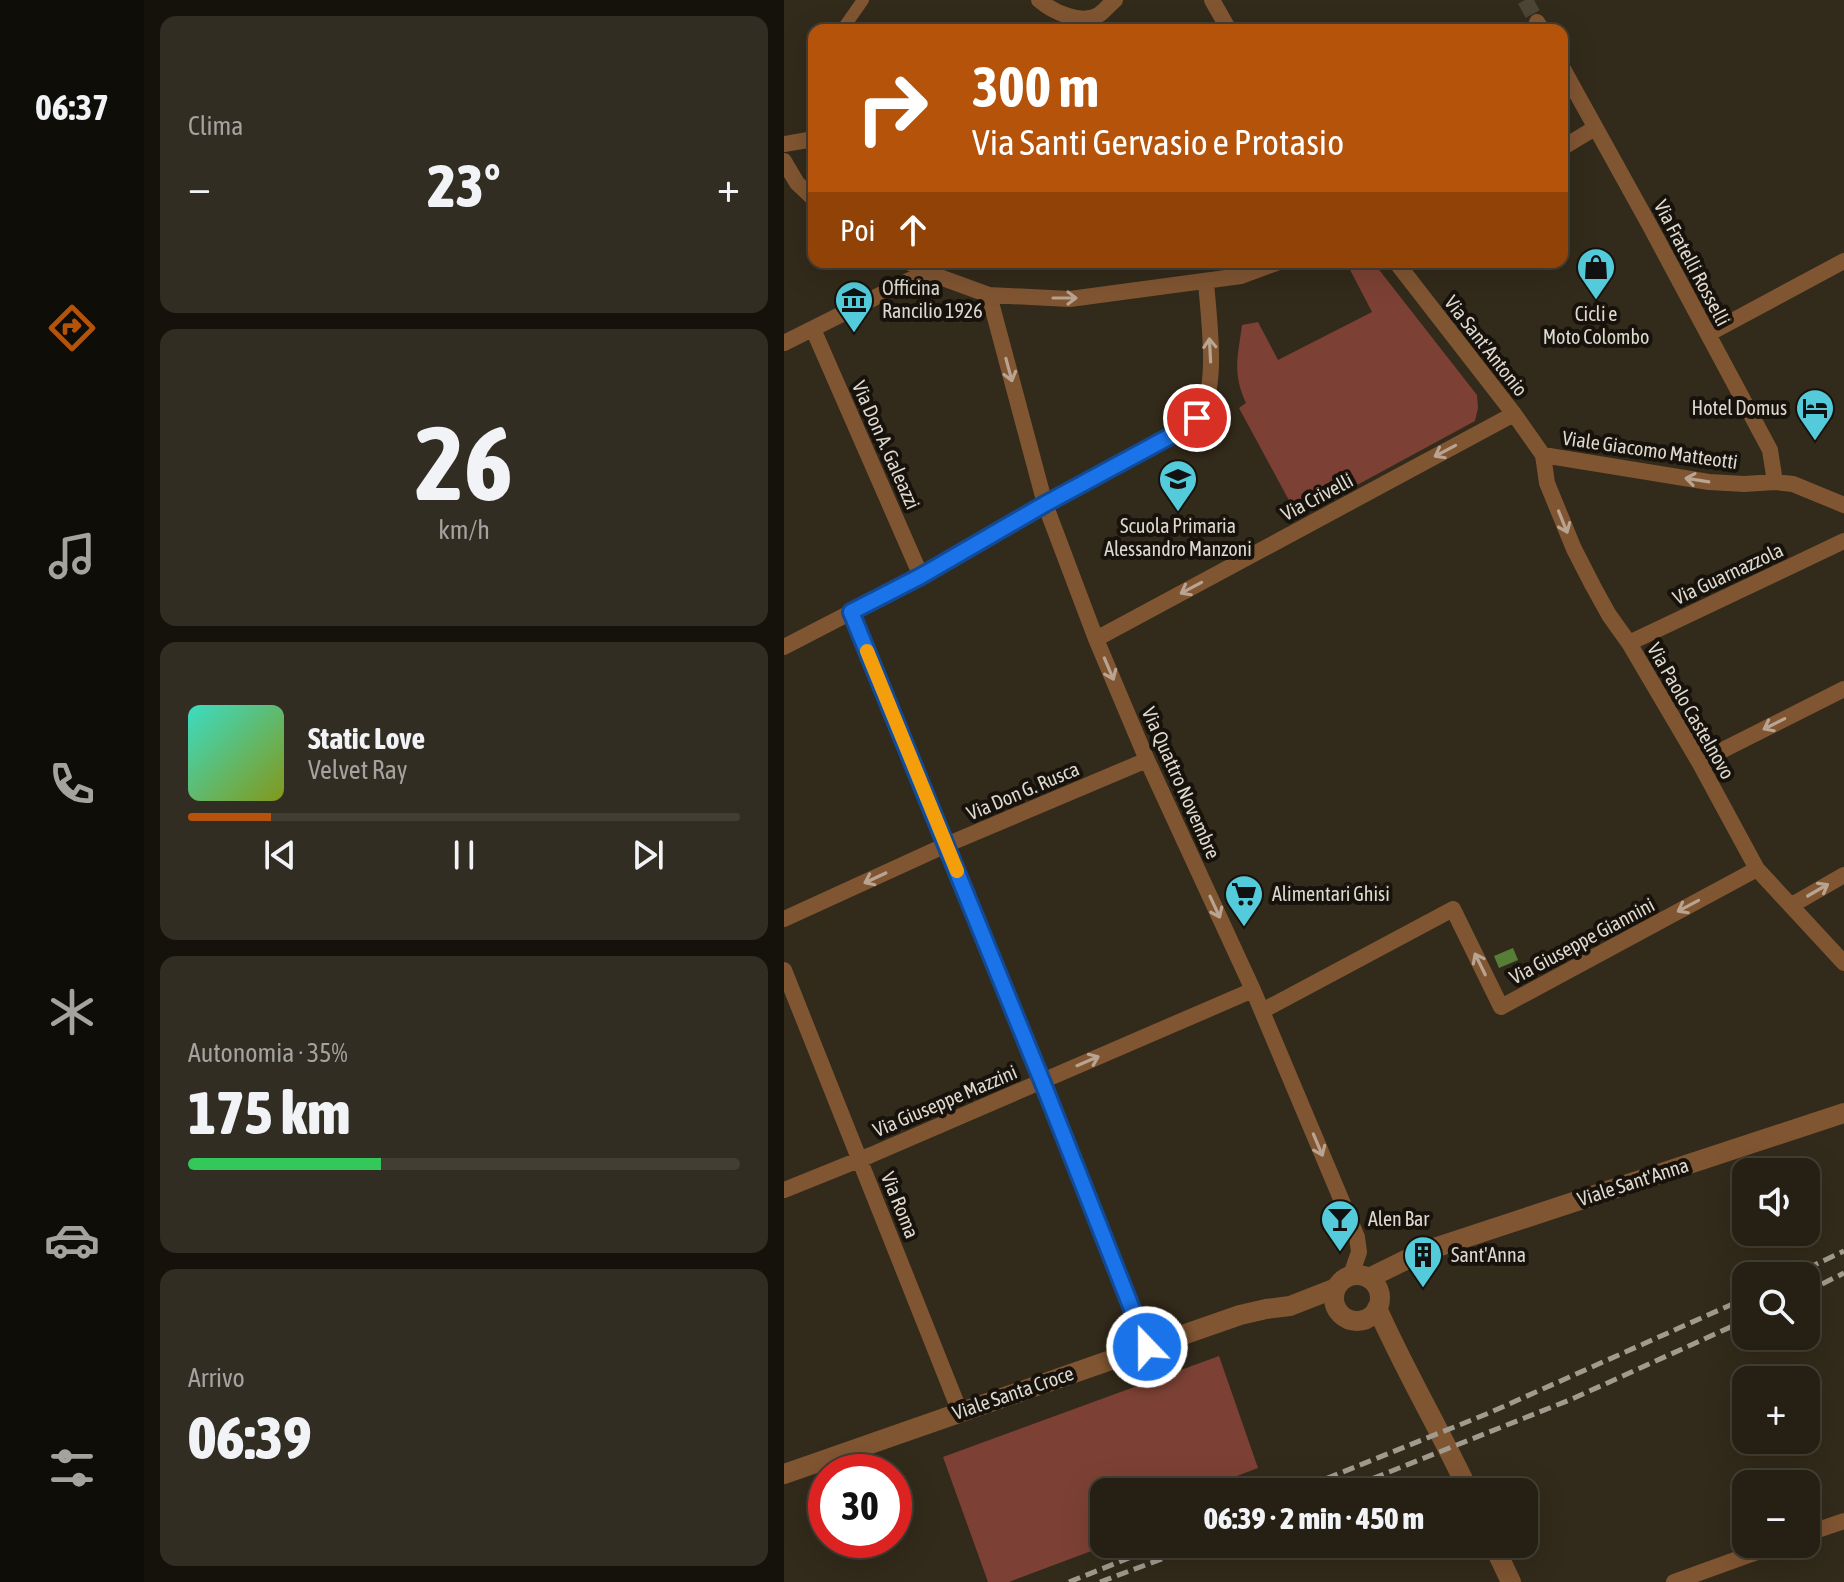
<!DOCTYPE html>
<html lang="it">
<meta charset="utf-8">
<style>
body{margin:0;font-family:"Asap Condensed",sans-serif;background:#322d22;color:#f1f3f6;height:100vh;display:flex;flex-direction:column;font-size:30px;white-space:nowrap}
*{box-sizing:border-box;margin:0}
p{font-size:26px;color:#a4a3a0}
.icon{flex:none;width:44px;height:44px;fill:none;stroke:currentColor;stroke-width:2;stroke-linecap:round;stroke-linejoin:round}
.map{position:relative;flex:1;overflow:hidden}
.side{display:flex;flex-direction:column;gap:16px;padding:16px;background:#15120b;width:640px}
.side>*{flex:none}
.banner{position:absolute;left:24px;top:24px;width:760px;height:244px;border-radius:16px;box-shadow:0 8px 32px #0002,0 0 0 2px #423e34;background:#b45309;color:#fff;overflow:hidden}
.controls{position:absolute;left:948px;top:1158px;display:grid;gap:16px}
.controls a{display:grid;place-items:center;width:88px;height:88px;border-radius:16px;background:#262014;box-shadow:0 8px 32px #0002,0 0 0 2px #423e34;font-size:40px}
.speed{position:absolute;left:24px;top:1454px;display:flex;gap:16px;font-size:40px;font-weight:700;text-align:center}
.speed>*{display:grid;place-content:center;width:104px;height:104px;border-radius:50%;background:#262014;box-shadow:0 8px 32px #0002,0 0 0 2px #423e34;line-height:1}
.speed .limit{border:12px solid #d22;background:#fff;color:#111}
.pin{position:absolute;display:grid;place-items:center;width:68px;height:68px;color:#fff;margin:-34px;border:4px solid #fff;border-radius:50%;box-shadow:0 2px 8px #0007}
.me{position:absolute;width:88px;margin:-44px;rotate:338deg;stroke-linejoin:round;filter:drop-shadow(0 0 6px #0008)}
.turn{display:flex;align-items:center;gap:28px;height:168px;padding:0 32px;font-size:36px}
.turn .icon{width:104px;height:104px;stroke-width:2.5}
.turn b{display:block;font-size:56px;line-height:68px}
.then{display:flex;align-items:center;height:76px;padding:0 32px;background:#0003;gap:16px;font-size:30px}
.big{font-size:60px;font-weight:800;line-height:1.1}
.side .card{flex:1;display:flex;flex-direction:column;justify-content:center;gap:12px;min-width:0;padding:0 28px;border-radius:16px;background:#322d22}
.side .dial{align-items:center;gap:0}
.dial b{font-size:104px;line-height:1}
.song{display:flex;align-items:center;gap:24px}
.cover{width:96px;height:96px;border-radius:12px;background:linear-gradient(135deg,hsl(170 70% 55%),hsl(70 70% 35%))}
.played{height:8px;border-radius:4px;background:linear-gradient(90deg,#b45309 15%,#423e34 15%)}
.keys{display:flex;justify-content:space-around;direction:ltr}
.heat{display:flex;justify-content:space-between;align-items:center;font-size:44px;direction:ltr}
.charge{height:12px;border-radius:6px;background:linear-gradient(90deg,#34c759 35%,#423e34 0)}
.trip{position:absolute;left:306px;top:1478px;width:448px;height:80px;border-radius:16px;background:#262014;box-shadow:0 8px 32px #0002,0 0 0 2px #423e34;font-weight:800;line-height:80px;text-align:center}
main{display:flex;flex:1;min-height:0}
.menu{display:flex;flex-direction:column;width:144px;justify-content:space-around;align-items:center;background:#0f0d08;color:#a4a3a0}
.menu .icon{width:56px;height:56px}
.menu .active{color:#b45309}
.menu b{font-size:36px;color:#f1f3f6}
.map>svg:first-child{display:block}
.green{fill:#7c4134}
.water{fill:#567e37}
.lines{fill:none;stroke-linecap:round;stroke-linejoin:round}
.minor-tunnel{stroke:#4c4435;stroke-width:16;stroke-dasharray:16 8;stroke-linecap:butt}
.pedestrian{stroke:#805532;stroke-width:12}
.minor{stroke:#805532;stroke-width:16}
.tertiary{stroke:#805532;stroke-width:20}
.rail{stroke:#a19b8f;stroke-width:5;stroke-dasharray:12 6;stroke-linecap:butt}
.oneway{stroke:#b8a490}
.route-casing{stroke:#114b97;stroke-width:20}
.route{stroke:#1a73e8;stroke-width:14}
.slow{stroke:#f59e0b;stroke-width:14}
.labels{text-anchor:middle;stroke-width:8;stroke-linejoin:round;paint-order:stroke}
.street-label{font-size:20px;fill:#ded9cf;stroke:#17130c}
.poi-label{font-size:20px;fill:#ded9cf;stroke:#17130c;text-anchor:start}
</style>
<main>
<nav class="menu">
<b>06:37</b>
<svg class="icon active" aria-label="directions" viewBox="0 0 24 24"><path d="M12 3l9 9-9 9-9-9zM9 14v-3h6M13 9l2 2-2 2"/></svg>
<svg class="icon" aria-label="music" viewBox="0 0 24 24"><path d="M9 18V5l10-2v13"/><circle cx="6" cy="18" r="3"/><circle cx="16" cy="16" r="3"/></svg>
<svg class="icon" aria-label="phone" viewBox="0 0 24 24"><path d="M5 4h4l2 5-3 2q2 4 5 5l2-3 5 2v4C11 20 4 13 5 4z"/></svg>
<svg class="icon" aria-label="climate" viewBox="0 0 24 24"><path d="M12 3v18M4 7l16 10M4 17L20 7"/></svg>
<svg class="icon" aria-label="car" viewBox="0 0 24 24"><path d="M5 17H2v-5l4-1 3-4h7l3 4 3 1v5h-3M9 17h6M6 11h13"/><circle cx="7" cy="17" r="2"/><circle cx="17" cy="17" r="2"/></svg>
<svg class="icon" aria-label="filters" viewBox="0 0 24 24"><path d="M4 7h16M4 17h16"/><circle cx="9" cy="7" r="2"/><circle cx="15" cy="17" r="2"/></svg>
</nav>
<section class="side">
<div class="card"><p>Clima</p>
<div class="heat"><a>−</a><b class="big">23°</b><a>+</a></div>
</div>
<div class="card dial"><b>26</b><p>km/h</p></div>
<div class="card">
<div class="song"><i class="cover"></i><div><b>Static Love</b><p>Velvet Ray</p></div></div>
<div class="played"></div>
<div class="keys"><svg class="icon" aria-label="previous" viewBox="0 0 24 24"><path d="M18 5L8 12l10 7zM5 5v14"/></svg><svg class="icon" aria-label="pause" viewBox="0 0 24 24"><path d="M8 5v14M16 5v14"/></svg><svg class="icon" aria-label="next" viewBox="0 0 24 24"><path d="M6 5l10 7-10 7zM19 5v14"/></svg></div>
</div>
<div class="card"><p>Autonomia · 35%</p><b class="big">175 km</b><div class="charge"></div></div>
<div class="card"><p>Arrivo</p><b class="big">06:39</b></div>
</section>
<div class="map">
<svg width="1060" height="1582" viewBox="0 0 1060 1582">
<rect width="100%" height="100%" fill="#322a1a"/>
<!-- green -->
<path class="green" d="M562,262H589L693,395L694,408L691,421L514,517L455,408L462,403C448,373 454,356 458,325L474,322L494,360L588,312Z
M435,1356L474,1468L453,1476L455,1492H320V1544H326L225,1582H204L159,1457Z"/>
<!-- water -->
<path class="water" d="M729,948L734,960L715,968L710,956Z"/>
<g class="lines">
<!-- minor-tunnel -->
<path class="minor-tunnel" d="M741,0L753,22"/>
<!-- pedestrian -->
<path class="pedestrian" d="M58,30L79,0"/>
<!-- minor -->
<path class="minor" d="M255,0C269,12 298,26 316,14C321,10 326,4 331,0
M428,0L445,30
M753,22L758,30
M778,67L866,226L986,450L991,482
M0,144L30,139
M778,148L811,128
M0,161L13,183L30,199
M125,262L142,272L205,295L286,299L457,276L495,262
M612,262L730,414L759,455L763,483L790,549L809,586L825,615L845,643L915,762L973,869L1060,963
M205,295L261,504L312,639L363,760L469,990L573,1237L575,1252L567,1275
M29,329L137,576
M924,334L1060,261
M0,343L142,272
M759,455L925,482L960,484L991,482L1009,484L1060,505
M67,612L258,1081L363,1347
M312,639L730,414
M845,643L1060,541
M0,647L137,576L261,504L394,432C400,427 409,423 414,417C436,390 424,315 422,281
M915,762L1060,689
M1008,905L1060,875
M0,919L162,845L363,760
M0,970L176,1412
M478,1011L669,909L717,1007L973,869
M0,1190L87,1155L469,990
M1022,1534L1060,1521
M890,1582L995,1544"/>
<!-- tertiary -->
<path class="tertiary" d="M550 1298a23 23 0 1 1 46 0a23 23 0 1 1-46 0Z
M585,1278L638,1252L1060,1113
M593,1308C621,1371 656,1430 685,1492
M0,1474L456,1315L482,1309L506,1306L552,1288
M709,1544L727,1582"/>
<!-- rail -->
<path class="rail" d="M1007,1276L1060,1251
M1022,1292L1060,1273
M509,1492L705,1413L962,1298
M555,1492L788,1399L962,1320
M285,1582L380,1544
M316,1582L418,1544"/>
</g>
<!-- one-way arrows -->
<defs><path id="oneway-shaft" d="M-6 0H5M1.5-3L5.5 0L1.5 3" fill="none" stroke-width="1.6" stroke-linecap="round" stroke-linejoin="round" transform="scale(2)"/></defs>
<g class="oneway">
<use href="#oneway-shaft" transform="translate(281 298)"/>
<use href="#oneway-shaft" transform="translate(426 350) rotate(-93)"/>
<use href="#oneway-shaft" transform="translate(225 370) rotate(75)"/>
<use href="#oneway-shaft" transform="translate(661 451) rotate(152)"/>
<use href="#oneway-shaft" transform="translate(913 480) rotate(-171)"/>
<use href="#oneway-shaft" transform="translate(779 522) rotate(68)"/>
<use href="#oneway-shaft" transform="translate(407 588) rotate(152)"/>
<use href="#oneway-shaft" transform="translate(325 669) rotate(67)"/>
<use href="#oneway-shaft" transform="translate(990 724) rotate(153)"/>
<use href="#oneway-shaft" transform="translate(91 878) rotate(155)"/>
<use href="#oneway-shaft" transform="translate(1034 890) rotate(-30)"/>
<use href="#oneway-shaft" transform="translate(904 906) rotate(152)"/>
<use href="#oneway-shaft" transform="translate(431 907) rotate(65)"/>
<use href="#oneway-shaft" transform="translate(696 964) rotate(-116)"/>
<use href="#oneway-shaft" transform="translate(304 1061) rotate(-23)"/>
<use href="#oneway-shaft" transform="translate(534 1145) rotate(67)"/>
</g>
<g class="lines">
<!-- route casing -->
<g class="route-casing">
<path id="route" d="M363,1347L258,1081L67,612L137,576L261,504L394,432L413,418"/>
</g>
<!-- route -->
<use href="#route" class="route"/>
<!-- slow -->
<path class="slow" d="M83,651L173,871"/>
</g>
<!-- icons -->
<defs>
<g id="shop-pin" transform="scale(2)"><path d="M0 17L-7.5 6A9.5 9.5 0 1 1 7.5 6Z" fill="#53cbda" stroke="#17130c"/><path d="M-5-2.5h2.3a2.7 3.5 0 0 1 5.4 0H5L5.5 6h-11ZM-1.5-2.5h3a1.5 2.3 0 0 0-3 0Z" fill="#111"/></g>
<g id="museum-pin" transform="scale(2)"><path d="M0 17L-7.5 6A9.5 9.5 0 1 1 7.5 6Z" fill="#53cbda" stroke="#17130c"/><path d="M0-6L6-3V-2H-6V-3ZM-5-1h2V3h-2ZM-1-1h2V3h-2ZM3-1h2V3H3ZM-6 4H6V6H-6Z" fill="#111"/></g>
<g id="hotel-pin" transform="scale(2)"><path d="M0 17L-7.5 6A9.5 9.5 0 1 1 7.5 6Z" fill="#53cbda" stroke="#17130c"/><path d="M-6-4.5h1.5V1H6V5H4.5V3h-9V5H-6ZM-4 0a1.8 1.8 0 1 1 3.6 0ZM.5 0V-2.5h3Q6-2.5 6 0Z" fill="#111"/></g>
<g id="school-pin" transform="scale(2)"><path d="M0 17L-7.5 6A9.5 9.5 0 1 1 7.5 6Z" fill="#53cbda" stroke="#17130c"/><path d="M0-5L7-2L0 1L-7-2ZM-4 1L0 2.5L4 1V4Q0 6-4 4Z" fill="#111"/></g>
<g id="supermarket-pin" transform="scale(2)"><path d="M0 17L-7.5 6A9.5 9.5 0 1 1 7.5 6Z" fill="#53cbda" stroke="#17130c"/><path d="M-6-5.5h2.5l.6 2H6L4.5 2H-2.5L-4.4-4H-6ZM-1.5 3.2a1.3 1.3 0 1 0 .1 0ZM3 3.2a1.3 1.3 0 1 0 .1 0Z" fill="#111"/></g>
<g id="bar-pin" transform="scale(2)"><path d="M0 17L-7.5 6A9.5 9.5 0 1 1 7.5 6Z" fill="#53cbda" stroke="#17130c"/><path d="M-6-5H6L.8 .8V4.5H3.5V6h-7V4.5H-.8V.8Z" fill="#111"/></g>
<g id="building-pin" transform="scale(2)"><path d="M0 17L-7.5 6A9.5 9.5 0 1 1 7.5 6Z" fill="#53cbda" stroke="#17130c"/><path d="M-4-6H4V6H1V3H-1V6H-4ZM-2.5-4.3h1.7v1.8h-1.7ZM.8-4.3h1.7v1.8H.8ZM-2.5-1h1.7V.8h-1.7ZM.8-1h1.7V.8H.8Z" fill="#111"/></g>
</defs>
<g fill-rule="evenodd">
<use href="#shop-pin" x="812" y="267"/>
<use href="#museum-pin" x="70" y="300"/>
<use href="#hotel-pin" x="1031" y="408"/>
<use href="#school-pin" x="394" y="479"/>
<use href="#supermarket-pin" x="460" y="894"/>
<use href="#bar-pin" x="556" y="1219"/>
<use href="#building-pin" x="639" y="1255"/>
</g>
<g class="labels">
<!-- street labels -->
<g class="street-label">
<text transform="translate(908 263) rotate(62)" y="7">Via Fratelli Rosselli</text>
<text transform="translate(702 346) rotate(52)" y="7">Via Sant'Antonio</text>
<text transform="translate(102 445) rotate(66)" y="7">Via Don A. Galeazzi</text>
<text transform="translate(866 450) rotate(8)" y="7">Viale Giacomo Matteotti</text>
<text transform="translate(533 497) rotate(-28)" y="7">Via Crivelli</text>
<text transform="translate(944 574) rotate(-25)" y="7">Via Guarnazzola</text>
<text transform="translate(907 711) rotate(60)" y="7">Via Paolo Castelnovo</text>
<text transform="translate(397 783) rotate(66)" y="7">Via Quattro Novembre</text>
<text transform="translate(239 791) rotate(-23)" y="7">Via Don G. Rusca</text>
<text transform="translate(798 941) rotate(-28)" y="7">Via Giuseppe Giannini</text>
<text transform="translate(161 1101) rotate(-23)" y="7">Via Giuseppe Mazzini</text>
<text transform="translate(849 1182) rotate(-18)" y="7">Viale Sant'Anna</text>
<text transform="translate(116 1205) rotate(68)" y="7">Via Roma</text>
<text transform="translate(229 1393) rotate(-19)" y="7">Viale Santa Croce</text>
</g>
<!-- poi labels -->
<g class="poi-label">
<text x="98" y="295">Officina<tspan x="98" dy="23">Rancilio 1926</tspan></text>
<text x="812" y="321" text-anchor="middle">Cicli e<tspan x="812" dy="23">Moto Colombo</tspan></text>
<text x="1003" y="415" text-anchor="end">Hotel Domus</text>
<text x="394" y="533" text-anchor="middle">Scuola Primaria<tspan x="394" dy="23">Alessandro Manzoni</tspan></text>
<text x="488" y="901">Alimentari Ghisi</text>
<text x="584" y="1226">Alen Bar</text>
<text x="667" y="1262">Sant'Anna</text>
</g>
</g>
</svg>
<div class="controls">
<a><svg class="icon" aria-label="sound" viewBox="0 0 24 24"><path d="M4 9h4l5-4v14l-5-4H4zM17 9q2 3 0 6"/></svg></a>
<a><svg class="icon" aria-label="search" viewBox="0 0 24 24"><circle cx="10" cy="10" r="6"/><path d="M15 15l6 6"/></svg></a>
<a>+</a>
<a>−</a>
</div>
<div class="speed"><div class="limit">30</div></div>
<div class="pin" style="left:413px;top:418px;background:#d93025"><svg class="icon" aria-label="arrive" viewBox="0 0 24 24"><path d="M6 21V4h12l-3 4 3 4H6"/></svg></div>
<svg class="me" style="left:363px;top:1347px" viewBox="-20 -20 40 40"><circle r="17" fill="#1a73e8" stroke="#fff" stroke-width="3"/><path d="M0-11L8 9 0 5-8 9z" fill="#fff"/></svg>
<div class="trip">06:39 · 2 min · 450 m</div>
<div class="banner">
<div class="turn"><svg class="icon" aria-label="right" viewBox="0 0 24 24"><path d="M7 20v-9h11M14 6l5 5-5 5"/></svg><div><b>300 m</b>Via Santi Gervasio e Protasio</div></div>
<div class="then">Poi<svg class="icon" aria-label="ahead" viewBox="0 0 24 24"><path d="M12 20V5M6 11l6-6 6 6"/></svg></div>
</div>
</div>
</main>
